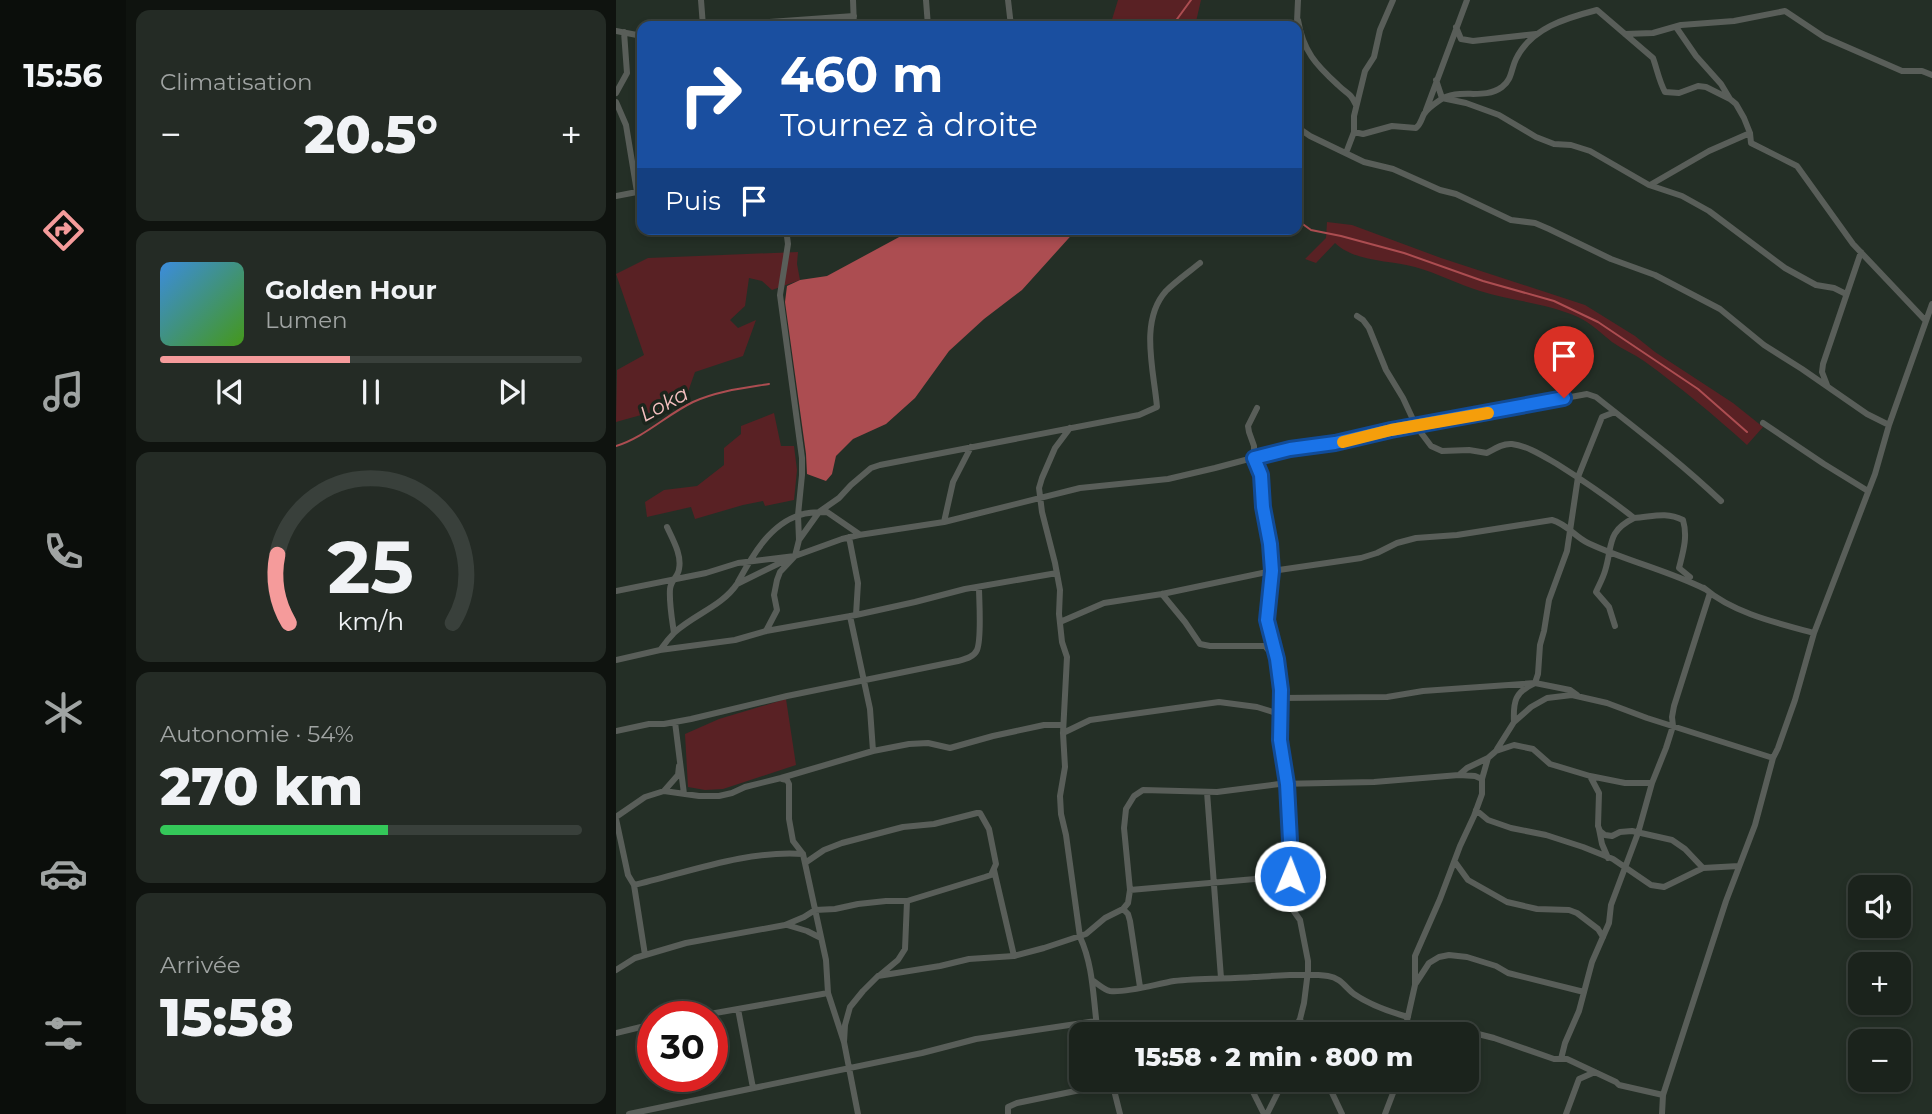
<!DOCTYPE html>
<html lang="fr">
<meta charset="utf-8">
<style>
body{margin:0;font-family:Montserrat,sans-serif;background:#242b25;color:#f1f3f6;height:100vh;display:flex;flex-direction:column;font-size:26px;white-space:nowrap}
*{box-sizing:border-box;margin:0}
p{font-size:23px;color:#a0a4a3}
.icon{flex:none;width:38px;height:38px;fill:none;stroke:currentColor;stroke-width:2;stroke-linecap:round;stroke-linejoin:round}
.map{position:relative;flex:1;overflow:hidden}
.side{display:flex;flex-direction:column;gap:10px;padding:10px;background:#0f130f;width:490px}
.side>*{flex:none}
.hud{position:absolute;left:21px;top:21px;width:665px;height:214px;border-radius:14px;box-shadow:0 4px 10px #0003,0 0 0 2px #39403b;background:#1a4fa0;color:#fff;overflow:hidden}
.buttons{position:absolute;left:1232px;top:875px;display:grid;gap:14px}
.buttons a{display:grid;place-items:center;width:63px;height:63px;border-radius:14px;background:#1b231c;box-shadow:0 4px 10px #0003,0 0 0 2px #39403b;font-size:35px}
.speed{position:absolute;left:21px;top:1001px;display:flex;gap:14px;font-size:35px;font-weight:700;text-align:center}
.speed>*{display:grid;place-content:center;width:91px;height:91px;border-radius:50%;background:#1b231c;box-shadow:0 4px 10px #0003,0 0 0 2px #39403b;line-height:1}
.speed .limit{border:10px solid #d22;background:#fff;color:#111}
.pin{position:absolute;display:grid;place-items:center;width:60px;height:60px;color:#fff;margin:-72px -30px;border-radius:50% 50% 50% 0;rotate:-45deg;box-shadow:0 0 7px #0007}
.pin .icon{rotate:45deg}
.me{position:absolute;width:77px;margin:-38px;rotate:1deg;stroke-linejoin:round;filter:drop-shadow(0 0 5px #0008)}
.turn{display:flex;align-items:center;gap:24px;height:147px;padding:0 28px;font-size:32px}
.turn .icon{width:91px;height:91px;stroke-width:2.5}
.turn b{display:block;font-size:49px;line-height:60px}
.then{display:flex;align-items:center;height:66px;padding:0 28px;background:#0003;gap:14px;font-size:26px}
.big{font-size:52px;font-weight:800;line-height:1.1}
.side .tile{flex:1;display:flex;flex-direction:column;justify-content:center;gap:10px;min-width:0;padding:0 24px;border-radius:14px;background:#242b25}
.side .dial{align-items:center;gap:0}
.dial svg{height:182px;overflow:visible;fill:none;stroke:#39403b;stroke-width:7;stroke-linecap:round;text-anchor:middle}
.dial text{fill:#f1f3f6;stroke:none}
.song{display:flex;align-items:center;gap:21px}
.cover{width:84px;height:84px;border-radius:10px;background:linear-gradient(135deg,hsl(210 70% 55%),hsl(100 70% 35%))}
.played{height:7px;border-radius:4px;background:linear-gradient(90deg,#f59b9b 45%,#39403b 45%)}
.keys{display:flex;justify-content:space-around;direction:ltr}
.heat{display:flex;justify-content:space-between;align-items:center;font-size:38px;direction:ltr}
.charge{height:10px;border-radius:5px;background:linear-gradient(90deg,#34c759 54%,#39403b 0)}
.trip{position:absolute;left:453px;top:1022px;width:410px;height:70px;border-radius:14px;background:#1b231c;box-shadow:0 4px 10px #0003,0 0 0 2px #39403b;font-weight:800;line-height:70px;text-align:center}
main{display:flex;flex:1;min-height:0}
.tabs{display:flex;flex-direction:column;width:126px;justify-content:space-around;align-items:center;background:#0b0e0b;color:#a0a4a3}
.tabs .icon{width:49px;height:49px}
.tabs .active{color:#f59b9b}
.tabs b{font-size:32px;color:#f1f3f6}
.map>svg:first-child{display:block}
.green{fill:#592124}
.water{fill:#ac4d51}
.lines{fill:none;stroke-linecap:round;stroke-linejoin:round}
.stream{stroke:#ac4d51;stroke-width:2}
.street{stroke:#595e59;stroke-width:6}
.route-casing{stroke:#114b97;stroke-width:18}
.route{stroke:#1a73e8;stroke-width:12}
.slow{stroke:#f59e0b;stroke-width:12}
.labels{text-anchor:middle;stroke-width:7;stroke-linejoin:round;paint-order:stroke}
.water-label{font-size:21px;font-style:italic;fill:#f5bfbf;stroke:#1b251c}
</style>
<main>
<nav class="tabs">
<b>15:56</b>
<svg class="icon active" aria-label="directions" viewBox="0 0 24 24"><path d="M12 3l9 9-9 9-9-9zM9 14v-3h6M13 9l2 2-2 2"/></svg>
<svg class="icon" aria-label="music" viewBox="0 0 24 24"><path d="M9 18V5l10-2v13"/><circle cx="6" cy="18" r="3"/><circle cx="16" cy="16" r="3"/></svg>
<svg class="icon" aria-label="phone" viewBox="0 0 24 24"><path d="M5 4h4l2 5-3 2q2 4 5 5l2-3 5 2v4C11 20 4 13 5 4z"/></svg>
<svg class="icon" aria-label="climate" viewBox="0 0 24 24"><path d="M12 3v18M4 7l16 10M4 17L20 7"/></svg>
<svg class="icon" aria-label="car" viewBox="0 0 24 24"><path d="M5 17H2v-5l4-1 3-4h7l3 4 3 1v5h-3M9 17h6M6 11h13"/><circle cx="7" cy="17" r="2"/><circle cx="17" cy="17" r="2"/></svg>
<svg class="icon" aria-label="filters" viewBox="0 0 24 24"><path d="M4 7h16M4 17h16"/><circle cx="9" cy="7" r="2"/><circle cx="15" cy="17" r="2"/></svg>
</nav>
<section class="side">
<div class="tile"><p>Climatisation</p>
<div class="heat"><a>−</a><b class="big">20.5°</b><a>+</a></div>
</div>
<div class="tile">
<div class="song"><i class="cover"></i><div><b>Golden Hour</b><p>Lumen</p></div></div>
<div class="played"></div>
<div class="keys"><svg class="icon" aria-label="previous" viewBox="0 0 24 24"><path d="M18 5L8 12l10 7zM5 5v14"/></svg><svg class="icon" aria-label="pause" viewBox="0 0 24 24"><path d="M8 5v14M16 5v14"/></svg><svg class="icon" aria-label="next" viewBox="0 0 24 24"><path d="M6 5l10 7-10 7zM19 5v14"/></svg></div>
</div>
<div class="tile dial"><svg viewBox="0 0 100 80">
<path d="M14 69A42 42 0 1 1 86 69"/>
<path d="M14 69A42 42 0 0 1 9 39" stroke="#f59b9b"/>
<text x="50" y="56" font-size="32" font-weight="700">25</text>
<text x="50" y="72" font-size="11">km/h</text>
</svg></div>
<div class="tile"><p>Autonomie · 54%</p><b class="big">270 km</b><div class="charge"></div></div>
<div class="tile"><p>Arrivée</p><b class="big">15:58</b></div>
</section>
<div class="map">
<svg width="1316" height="1114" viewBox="0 0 1316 1114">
<rect width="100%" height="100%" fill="#242f26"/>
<!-- green -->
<path class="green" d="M502,0H585L579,26H494Z
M711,222L736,225L825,258L969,305L1019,336L1039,352L1117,403L1147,427L1131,445C1098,415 1064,387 1028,361C1018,354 1006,349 996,342C985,333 975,323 962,317C931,303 896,301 864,291C842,284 821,273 799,267C773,260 739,262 719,243L700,263L689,259L710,238Z
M182,252L181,264L184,280L156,290L146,281L133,278L129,306L114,320L122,328L140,320L127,356L79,372L68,403L0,422L1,370L28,355L0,274L32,258Z
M158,413L165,446H178L181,470L178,500L149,506L147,501L127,505L79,519L75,507L31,517L29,502L48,490L81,486L108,465V448L125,434V426Z
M170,699L180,765L107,789L89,790L72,787L69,734L103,719Z"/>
<!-- water -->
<path class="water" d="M298,229H461L406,290L368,319L333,351L299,398L270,424L237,439L220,456L216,474L210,481L191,474L190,454L169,302L171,286L184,280L211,276Z"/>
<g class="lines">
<!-- stream -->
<path class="stream" d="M556,26L575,0
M681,220L695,230L725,236L788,253L867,281L938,301L982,322L1082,389L1131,432
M0,446C29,437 50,415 77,402C101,391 128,388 153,384"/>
<!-- street -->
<path class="street" d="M85,0L87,26
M237,0L238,26
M310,0L312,26
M392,0L395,26
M682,20C687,51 700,65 722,85C731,94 734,92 740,105
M681,22L682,0
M99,26L238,16
M840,27L845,39L857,41L920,34
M1060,27L1080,56L1105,84L1114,99
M0,31L26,36
M1009,34L1037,33L1065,25L1118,21L1169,11L1208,37L1286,71H1306L1316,75
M820,80L826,98L850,103L883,115L920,137L938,144L955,145L974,151L1033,185L1066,196L1093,211L1169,268L1200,285L1218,288L1230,294
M0,93L11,73L8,32
M0,102L10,125L21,192
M810,110L851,0
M681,127L694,136L748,162L777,169L824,190L840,194L895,220L919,223L933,229L995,259L1039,275L1104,309L1148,345L1186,369L1251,414L1273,425
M738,132L747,134L776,126L800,128C805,124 805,120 808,114C812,108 818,104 824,100C843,87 867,101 886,87C896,80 895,69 900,59C915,28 950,18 981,10L1037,58C1041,69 1043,81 1049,92L1063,93L1082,86L1090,87L1114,99L1120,104L1128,118L1134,133L1135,143L1181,166L1237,244L1309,320
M730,153L738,132V116L749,71L758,57L764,30L777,0
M1034,185L1093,151L1134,133
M0,196L26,191
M741,316L747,320L753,328L770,370L787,398L800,426L815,446L826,451L853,450L871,453C878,449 887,443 896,444C912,446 927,456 941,464C968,481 993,498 1018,518C1036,517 1049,511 1067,520C1072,537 1067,552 1063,568L1074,577
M1211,385L1206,372L1207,364L1245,252
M641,408L632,426L633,432L638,446V458L645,475L647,507L655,544L656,571L651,620L661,659L665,690L664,740L671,784L675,860L672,903L684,920L692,961V971L688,1003L684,1019L676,1034
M1147,423L1208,464L1252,491
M454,428L439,448L426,478L423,488L426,512L439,563L444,590L443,614L446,642L451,657L447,733L449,767L444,796L445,814L450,835L464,937C478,967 477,1001 482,1034
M328,522L337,482L355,447
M51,527C57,540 66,555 63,569C62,577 55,580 54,589C53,603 56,619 58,633
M233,537L242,583L240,615
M183,540L203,512L223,498L235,485L255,468L264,465L523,415L541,407C538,371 523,321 550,291C560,281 573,272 584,263
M122,582C136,556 154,524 184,515C192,512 202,512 211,512L243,534
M1088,588C1117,613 1161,623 1198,633
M0,591L90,573L122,563L179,556L226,539L243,535L328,522L464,488L552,479L599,468L659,452L719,444L775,430L971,394L980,397C1023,431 1065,463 1105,501
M546,594L569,622L584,644L594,646H649L659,658
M234,616L254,709L257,751
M444,622L488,603L546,594L656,571L745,558L761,553L781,543L800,538L841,535L936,520C951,524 959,537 972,543C1010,561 1051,570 1089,589
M999,626L993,607L980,592C983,585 987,578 989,571C997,545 990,532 1018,518
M150,631L161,610L158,595L161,580L164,572L179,556L183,540L182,515L186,475V458L164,295L172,244L170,229
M45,649C49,643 54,637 59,632C79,614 106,606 121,584L174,558
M0,660L44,650L119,640L150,631L240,615L299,602L349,589L441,573
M665,698L771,697L807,691L919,683L954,690L961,695
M59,722L68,794
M898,722C897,701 899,692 919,683L922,674L924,645L928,631L933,600L951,551L962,477L986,417L999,412
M0,731L33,724H48L75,719L171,696L342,661C349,659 358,657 361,650C366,638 363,601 363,587
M447,733L474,720L603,702L641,707L657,712L665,719
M881,749L898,722L915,707L931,698L956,695L991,703L1031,718L1157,758
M843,775L851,768L872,758L880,751L898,745L917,749L934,764L974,776L983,793L982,826L984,831L989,835L996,836L1004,832L1016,831L1056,840L1069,849L1087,868
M974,776L1009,783H1036
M166,779L171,780L173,784V819L177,841L187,854L210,960L212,993L228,1042L242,1114
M48,791L62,775L63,766
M591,792L605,978
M860,810L872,820L895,828L930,835L967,847L997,859L1035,885L1048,887L1087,868L1123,866
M0,817L29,797L48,791L83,796H103L116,793L129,787L165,778L257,751L293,744L312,743L334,748L377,736L428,725H447
M0,819L12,875L18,885L29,955
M983,829L986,844L992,858
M839,862L852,880L891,902L921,909L953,910L961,913L982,929L987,937
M378,870L398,956
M18,885C73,872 131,850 187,854
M514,890L674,876
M507,909L512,914L514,921L524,987
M171,925L191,931L205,938
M0,970L19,958L70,943L169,925L188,917L199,910L219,909L242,904L270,901H291L369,877L375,875L380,864L373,829L364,813H361L318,824L287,827L226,843L208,850L189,863
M264,975L282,960L289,949L291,901
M476,980C481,983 488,990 494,991C511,993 540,984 558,981C584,978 611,979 638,977C660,976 691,973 712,976C725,978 729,987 738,994C754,1005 774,1012 792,1017
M800,983L813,963L823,957L833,955L851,957L880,966L892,973L968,992
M122,1009L137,1088
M77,1017L212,993
M684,1019L689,1034
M790,1024L818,1023L878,1038L938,1059H951L1000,1082L1003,1085L1047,1095
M0,1033L37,1024
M788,1034L799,985V956L824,899L844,846L858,816L866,794V779L872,758
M228,1042L229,1025L234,1007L247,991L262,976L324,966L353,959L398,956L428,948L470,934L489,918L507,909L512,903L514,890L508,828L510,809L518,796L527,790L601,792L663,784L758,782L843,775L859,776L866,779
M945,1059L949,1043L963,1011L976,962L993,923L995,905L1022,833L1036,783L1050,748L1057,726L1056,717L1058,706L1094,593
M631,1080L648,1114
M710,1080L726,1114
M496,1082L504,1114
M13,1114L306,1053L360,1039L480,1021
M392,1114V1107L401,1103L513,1080
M651,1114L662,1092L664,1080
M769,1114L782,1080
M950,1114L963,1079L979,1072
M1046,1114L1047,1095L1110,901L1139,825L1157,758L1162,748L1179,700L1198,633L1259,474L1273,425L1316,304"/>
</g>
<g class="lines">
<!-- route casing -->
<g class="route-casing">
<path id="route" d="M674,876L675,860L671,784L664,740L665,690L661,659L651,620L656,571L654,544L647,507L645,475L638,458L674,449L719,443L775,430L948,398"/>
</g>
<!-- route -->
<use href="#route" class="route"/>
<!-- slow -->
<path class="slow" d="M727,442L775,430L872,413"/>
</g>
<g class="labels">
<!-- water labels -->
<g class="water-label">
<text transform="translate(48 404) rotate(-28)" y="7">Loka</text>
</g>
</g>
</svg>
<div class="buttons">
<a><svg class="icon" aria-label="sound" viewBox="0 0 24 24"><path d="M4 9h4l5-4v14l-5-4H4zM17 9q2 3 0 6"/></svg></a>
<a>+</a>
<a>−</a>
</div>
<div class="speed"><div class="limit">30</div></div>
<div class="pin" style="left:948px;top:398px;background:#d93025"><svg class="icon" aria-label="arrive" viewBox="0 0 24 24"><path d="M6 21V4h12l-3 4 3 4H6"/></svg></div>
<svg class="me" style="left:674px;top:876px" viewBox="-20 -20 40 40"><circle r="17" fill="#1a73e8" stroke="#fff" stroke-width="3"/><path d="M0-11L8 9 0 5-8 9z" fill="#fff"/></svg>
<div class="trip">15:58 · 2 min · 800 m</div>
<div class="hud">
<div class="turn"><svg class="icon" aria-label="right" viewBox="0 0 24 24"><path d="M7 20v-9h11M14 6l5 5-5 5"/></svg><div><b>460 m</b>Tournez à droite</div></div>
<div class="then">Puis<svg class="icon" aria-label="arrive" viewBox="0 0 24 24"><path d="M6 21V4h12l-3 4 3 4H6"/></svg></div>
</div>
</div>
</main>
